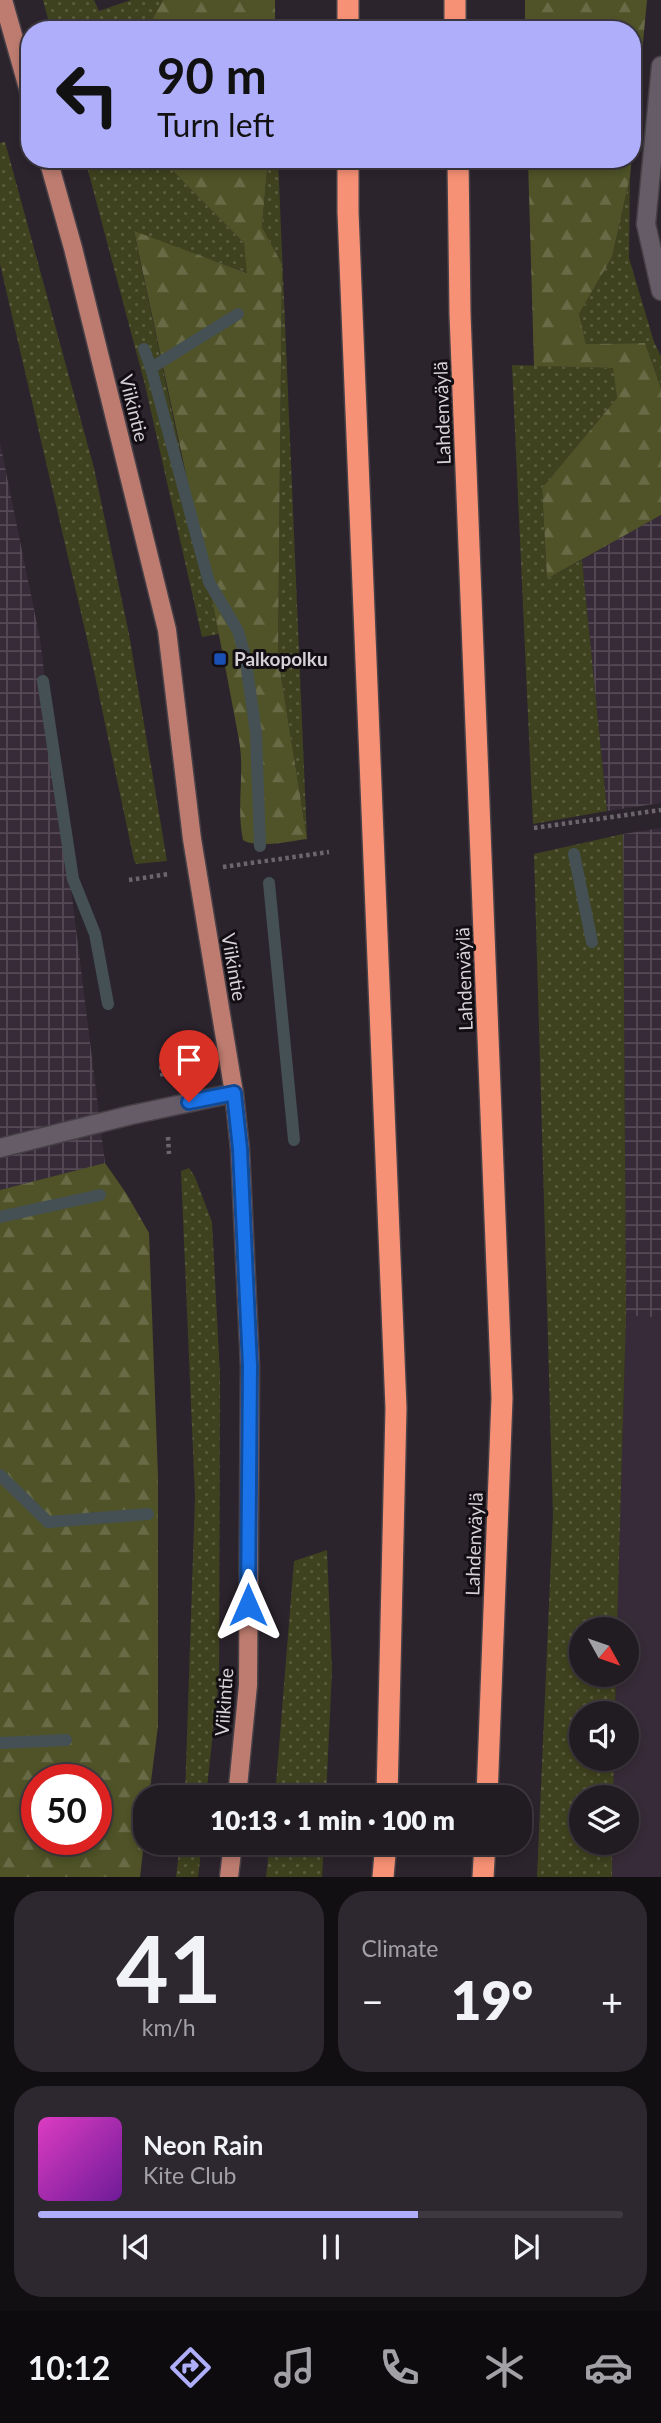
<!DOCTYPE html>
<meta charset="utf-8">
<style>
body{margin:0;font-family:Lato,sans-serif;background:#2d282f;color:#f1f3f6;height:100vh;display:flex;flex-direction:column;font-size:26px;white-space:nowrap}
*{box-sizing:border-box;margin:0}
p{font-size:23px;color:#a2a1a5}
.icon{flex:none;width:38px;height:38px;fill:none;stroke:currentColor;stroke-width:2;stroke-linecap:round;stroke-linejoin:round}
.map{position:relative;height:1877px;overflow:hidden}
.sheet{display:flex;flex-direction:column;gap:14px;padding:14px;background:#120f13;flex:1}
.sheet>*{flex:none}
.top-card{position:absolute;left:21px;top:21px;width:620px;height:147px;border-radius:28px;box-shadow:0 4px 10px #0003,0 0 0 2px #3e3940;background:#afaefa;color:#111;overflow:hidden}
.needle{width:46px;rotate:130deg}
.tools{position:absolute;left:569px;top:1617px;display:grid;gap:14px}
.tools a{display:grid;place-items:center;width:70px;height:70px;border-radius:50%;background:#211b22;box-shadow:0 4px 10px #0003,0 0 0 2px #3e3940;font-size:35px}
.speed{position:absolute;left:21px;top:1764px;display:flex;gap:14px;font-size:35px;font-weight:700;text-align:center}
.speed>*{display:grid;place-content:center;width:91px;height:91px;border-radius:50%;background:#211b22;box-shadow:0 4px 10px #0003,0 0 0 2px #3e3940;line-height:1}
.speed .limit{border:10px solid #d22;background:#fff;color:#111}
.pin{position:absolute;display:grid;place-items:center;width:60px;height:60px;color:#fff;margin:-72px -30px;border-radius:50% 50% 50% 0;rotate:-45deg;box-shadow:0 0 7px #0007}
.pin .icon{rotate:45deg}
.me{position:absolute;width:77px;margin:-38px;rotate:0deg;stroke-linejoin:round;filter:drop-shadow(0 0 5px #0008)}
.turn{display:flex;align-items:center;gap:24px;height:147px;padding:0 21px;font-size:32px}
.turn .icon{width:91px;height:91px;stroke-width:2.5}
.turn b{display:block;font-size:49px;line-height:60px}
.big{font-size:52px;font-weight:800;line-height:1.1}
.sheet .tile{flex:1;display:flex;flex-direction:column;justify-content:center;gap:10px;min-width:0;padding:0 24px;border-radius:28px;background:#2d282f}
.sheet .dial{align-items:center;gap:0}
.dial b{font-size:91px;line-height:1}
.song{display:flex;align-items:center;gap:21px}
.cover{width:84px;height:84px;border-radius:10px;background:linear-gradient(135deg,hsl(310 70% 55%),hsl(280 70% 35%))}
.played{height:7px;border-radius:4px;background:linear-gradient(90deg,#afaefa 65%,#3e3940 65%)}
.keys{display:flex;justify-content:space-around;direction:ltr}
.heat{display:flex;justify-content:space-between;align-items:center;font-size:38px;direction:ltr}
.sheet .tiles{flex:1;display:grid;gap:14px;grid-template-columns:1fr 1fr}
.tile:last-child{grid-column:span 2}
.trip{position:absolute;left:133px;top:1785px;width:399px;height:70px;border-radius:28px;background:#211b22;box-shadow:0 4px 10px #0003,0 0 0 2px #3e3940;font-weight:800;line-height:70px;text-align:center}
.tabs{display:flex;height:112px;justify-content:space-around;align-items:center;background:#0d0b0e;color:#a2a1a5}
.tabs .icon{width:49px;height:49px}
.tabs .on{color:#afaefa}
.tabs b{font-size:32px;color:#f1f3f6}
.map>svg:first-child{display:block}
.built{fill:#382b39}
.industrial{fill:url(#industrial-grid)}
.grass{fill:url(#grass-dots)}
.forest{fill:url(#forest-firs);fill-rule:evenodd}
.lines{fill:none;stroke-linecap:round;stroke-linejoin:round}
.stream{stroke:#445053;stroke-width:12}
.minor-casing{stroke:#474047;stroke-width:21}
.major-casing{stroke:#474047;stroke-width:21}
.highway-casing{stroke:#474047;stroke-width:24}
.path{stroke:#6c656d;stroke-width:4.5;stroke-dasharray:3.5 3.5;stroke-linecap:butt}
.minor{stroke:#665c67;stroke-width:18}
.major{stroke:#bd7c6f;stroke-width:18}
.highway{stroke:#f79175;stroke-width:21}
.route-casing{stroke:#114b97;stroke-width:18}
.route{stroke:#1a73e8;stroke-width:12}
.transit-dot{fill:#1a4fb4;stroke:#120e13;stroke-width:2.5}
.labels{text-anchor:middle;stroke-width:6;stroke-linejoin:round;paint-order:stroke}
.street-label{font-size:19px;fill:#d6d0d7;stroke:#120e13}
.poi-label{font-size:19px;font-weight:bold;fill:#d6d0d7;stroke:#120e13;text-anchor:start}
</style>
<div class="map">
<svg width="661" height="1877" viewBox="0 0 661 1877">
<defs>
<pattern id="industrial-grid" width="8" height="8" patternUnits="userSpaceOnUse" patternTransform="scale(1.75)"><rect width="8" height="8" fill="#382b39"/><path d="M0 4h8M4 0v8" fill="none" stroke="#544955"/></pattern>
<pattern id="grass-dots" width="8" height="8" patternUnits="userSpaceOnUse" patternTransform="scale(1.75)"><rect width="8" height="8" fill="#3f421e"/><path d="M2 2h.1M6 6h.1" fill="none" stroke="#5a5c3e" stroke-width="1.8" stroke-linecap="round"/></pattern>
<pattern id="forest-firs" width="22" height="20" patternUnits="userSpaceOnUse" patternTransform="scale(1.75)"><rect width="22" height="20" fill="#4f5327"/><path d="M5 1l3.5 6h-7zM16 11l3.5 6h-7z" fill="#686b46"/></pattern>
</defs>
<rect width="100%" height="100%" fill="#2c242d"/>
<!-- built -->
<path class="built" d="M626,1315L661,1318V1877H612V1843H626V1797H613L614,1759H626V1713H615L616,1675H626V1629H617Z"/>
<!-- industrial -->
<path class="industrial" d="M0,443L40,639L105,1163L0,1190Z
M661,515V803L607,811L582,560Z
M661,828V1318L626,1315L623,834Z"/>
<!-- grass -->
<path class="grass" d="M43,0H94L99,11L131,0H163L146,30H51Z
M5,142L94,468L129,634L167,861L136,864L134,860L88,643L0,264V143Z
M85,159H161L244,243L248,273L134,232L219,634L202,637L145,385Z
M268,159H278L307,839L278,657L282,264L262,227Z
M630,177L629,258L654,342L661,356V388L645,343L586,344L579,314L612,257Z
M512,365L614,368L617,398L542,488L547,579L582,560L607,811L533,824Z
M623,834L626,1315L617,1629H581V1675H616L615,1713H581V1759H614L613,1797H581V1843H612V1877H537L553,1514L534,854Z
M189,1168L195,1177L212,1222L220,1375L219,1677L206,1797H185L195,1497L181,1171Z
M327,1550L332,1671L326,1797H275L294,1561Z
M180,1843H202L198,1877H176Z
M270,1843H324L322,1877H266Z"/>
<!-- forest -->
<path class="forest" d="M163,0H275V30H146Z
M525,0H647L630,177L612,257L579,314L586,344L645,343L661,388V515L547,579L542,488L617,398L613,368L534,366L528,159H632V30H525Z
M161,159H268L262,227L282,264L278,657L307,839C291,841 257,849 243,840C236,807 245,773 239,740C208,570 170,401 134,231L247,273L244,243Z
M105,1163L126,1193L149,1233L158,1477V1726L149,1797H145V1833L140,1877H0V1190ZM37,1780H96V1839H37Z"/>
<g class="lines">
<!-- stream -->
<path class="stream" d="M238,314L151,368L209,582L238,631L245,656L256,733L260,846
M144,349L151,368
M43,681L73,879L95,934L108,1004
M574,854L592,942
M269,883L294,1140
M0,1217L100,1195
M0,1475L48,1522L148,1514
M0,1743L66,1740"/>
<!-- minor casing -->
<g class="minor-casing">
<path id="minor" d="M661,66L646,224L661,291
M0,1148L131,1115L234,1093"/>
</g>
<!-- major casing -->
<g class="major-casing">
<path id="major" d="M3,0L30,95
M48,159L73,248L167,630L192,839L234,1093L240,1149L250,1366L248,1685L237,1797
M229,1877L233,1843"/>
</g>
<!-- highway casing -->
<g class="highway-casing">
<path id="highway" d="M455,0V30
M348,30V0
M348,159V212L396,1408L387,1797
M458,159L460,314L502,1398L487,1797
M383,1877L386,1843
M483,1877L485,1843"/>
</g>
<!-- path -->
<path class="path" d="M534,828L661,810
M223,867L329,852
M129,880L169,874
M161,1066L163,1079
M168,1137L169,1154"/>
<!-- minor -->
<use href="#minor" class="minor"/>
<!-- major -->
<use href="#major" class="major"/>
<!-- highway -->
<use href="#highway" class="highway"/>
</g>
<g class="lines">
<!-- route casing -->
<g class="route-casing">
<path id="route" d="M189,1102L234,1093L240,1149L250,1366L248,1605"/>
</g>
<!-- route -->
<use href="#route" class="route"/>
</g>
<!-- markers -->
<rect class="transit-dot" x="213" y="652" width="14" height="14" rx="3.5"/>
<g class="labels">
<!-- street labels -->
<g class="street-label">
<text transform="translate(134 408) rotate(76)" y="7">Viikintie</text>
<text transform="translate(442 413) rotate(-92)" y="7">Lahdenväylä</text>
<text transform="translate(234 967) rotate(80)" y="7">Viikintie</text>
<text transform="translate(464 979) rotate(-92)" y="7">Lahdenväylä</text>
<text transform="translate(474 1544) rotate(-88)" y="7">Lahdenväylä</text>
<text transform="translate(224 1702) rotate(-86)" y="7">Viikintie</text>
</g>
<!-- poi labels -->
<g class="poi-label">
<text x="234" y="666">Palkopolku</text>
</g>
</g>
</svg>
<div class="tools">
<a><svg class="needle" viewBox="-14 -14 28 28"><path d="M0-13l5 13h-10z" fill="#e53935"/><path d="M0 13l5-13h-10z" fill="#a2a1a5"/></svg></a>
<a><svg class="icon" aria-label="sound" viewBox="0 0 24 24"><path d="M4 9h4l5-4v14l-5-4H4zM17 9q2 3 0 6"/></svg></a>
<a><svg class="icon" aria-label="layers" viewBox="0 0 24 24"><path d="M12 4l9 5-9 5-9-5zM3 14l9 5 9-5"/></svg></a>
</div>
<div class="speed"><div class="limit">50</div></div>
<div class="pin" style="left:189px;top:1102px;background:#d93025"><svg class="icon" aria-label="arrive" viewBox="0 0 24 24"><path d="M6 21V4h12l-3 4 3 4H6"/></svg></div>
<svg class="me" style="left:248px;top:1605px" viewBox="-20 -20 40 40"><path d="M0-17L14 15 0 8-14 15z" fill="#1a73e8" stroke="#fff" stroke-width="4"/></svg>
<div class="trip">10:13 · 1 min · 100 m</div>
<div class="top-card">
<div class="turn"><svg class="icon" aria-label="left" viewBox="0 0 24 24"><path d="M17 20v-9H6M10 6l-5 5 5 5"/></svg><div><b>90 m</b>Turn left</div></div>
</div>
</div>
<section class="sheet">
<div class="tiles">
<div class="tile dial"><b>41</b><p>km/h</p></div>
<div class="tile"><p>Climate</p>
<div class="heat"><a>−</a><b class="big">19°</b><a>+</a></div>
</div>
<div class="tile">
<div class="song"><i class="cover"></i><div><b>Neon Rain</b><p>Kite Club</p></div></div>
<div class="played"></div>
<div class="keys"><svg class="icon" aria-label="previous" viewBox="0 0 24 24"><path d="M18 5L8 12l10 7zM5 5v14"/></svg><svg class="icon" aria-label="pause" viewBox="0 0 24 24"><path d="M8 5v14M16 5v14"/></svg><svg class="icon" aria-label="next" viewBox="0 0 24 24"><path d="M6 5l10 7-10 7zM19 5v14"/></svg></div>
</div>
</div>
</section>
<nav class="tabs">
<b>10:12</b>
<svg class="icon on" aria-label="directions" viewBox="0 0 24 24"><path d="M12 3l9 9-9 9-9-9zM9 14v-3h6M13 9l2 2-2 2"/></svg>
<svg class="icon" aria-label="music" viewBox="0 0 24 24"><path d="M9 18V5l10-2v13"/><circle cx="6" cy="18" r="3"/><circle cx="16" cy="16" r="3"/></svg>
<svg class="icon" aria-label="phone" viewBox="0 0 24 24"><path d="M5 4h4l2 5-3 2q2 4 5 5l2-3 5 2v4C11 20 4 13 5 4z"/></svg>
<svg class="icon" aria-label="climate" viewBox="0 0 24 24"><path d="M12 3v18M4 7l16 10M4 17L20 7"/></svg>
<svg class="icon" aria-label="car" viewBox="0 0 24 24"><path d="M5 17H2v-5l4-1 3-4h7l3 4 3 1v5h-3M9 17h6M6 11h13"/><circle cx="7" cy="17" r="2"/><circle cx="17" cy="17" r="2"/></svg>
</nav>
